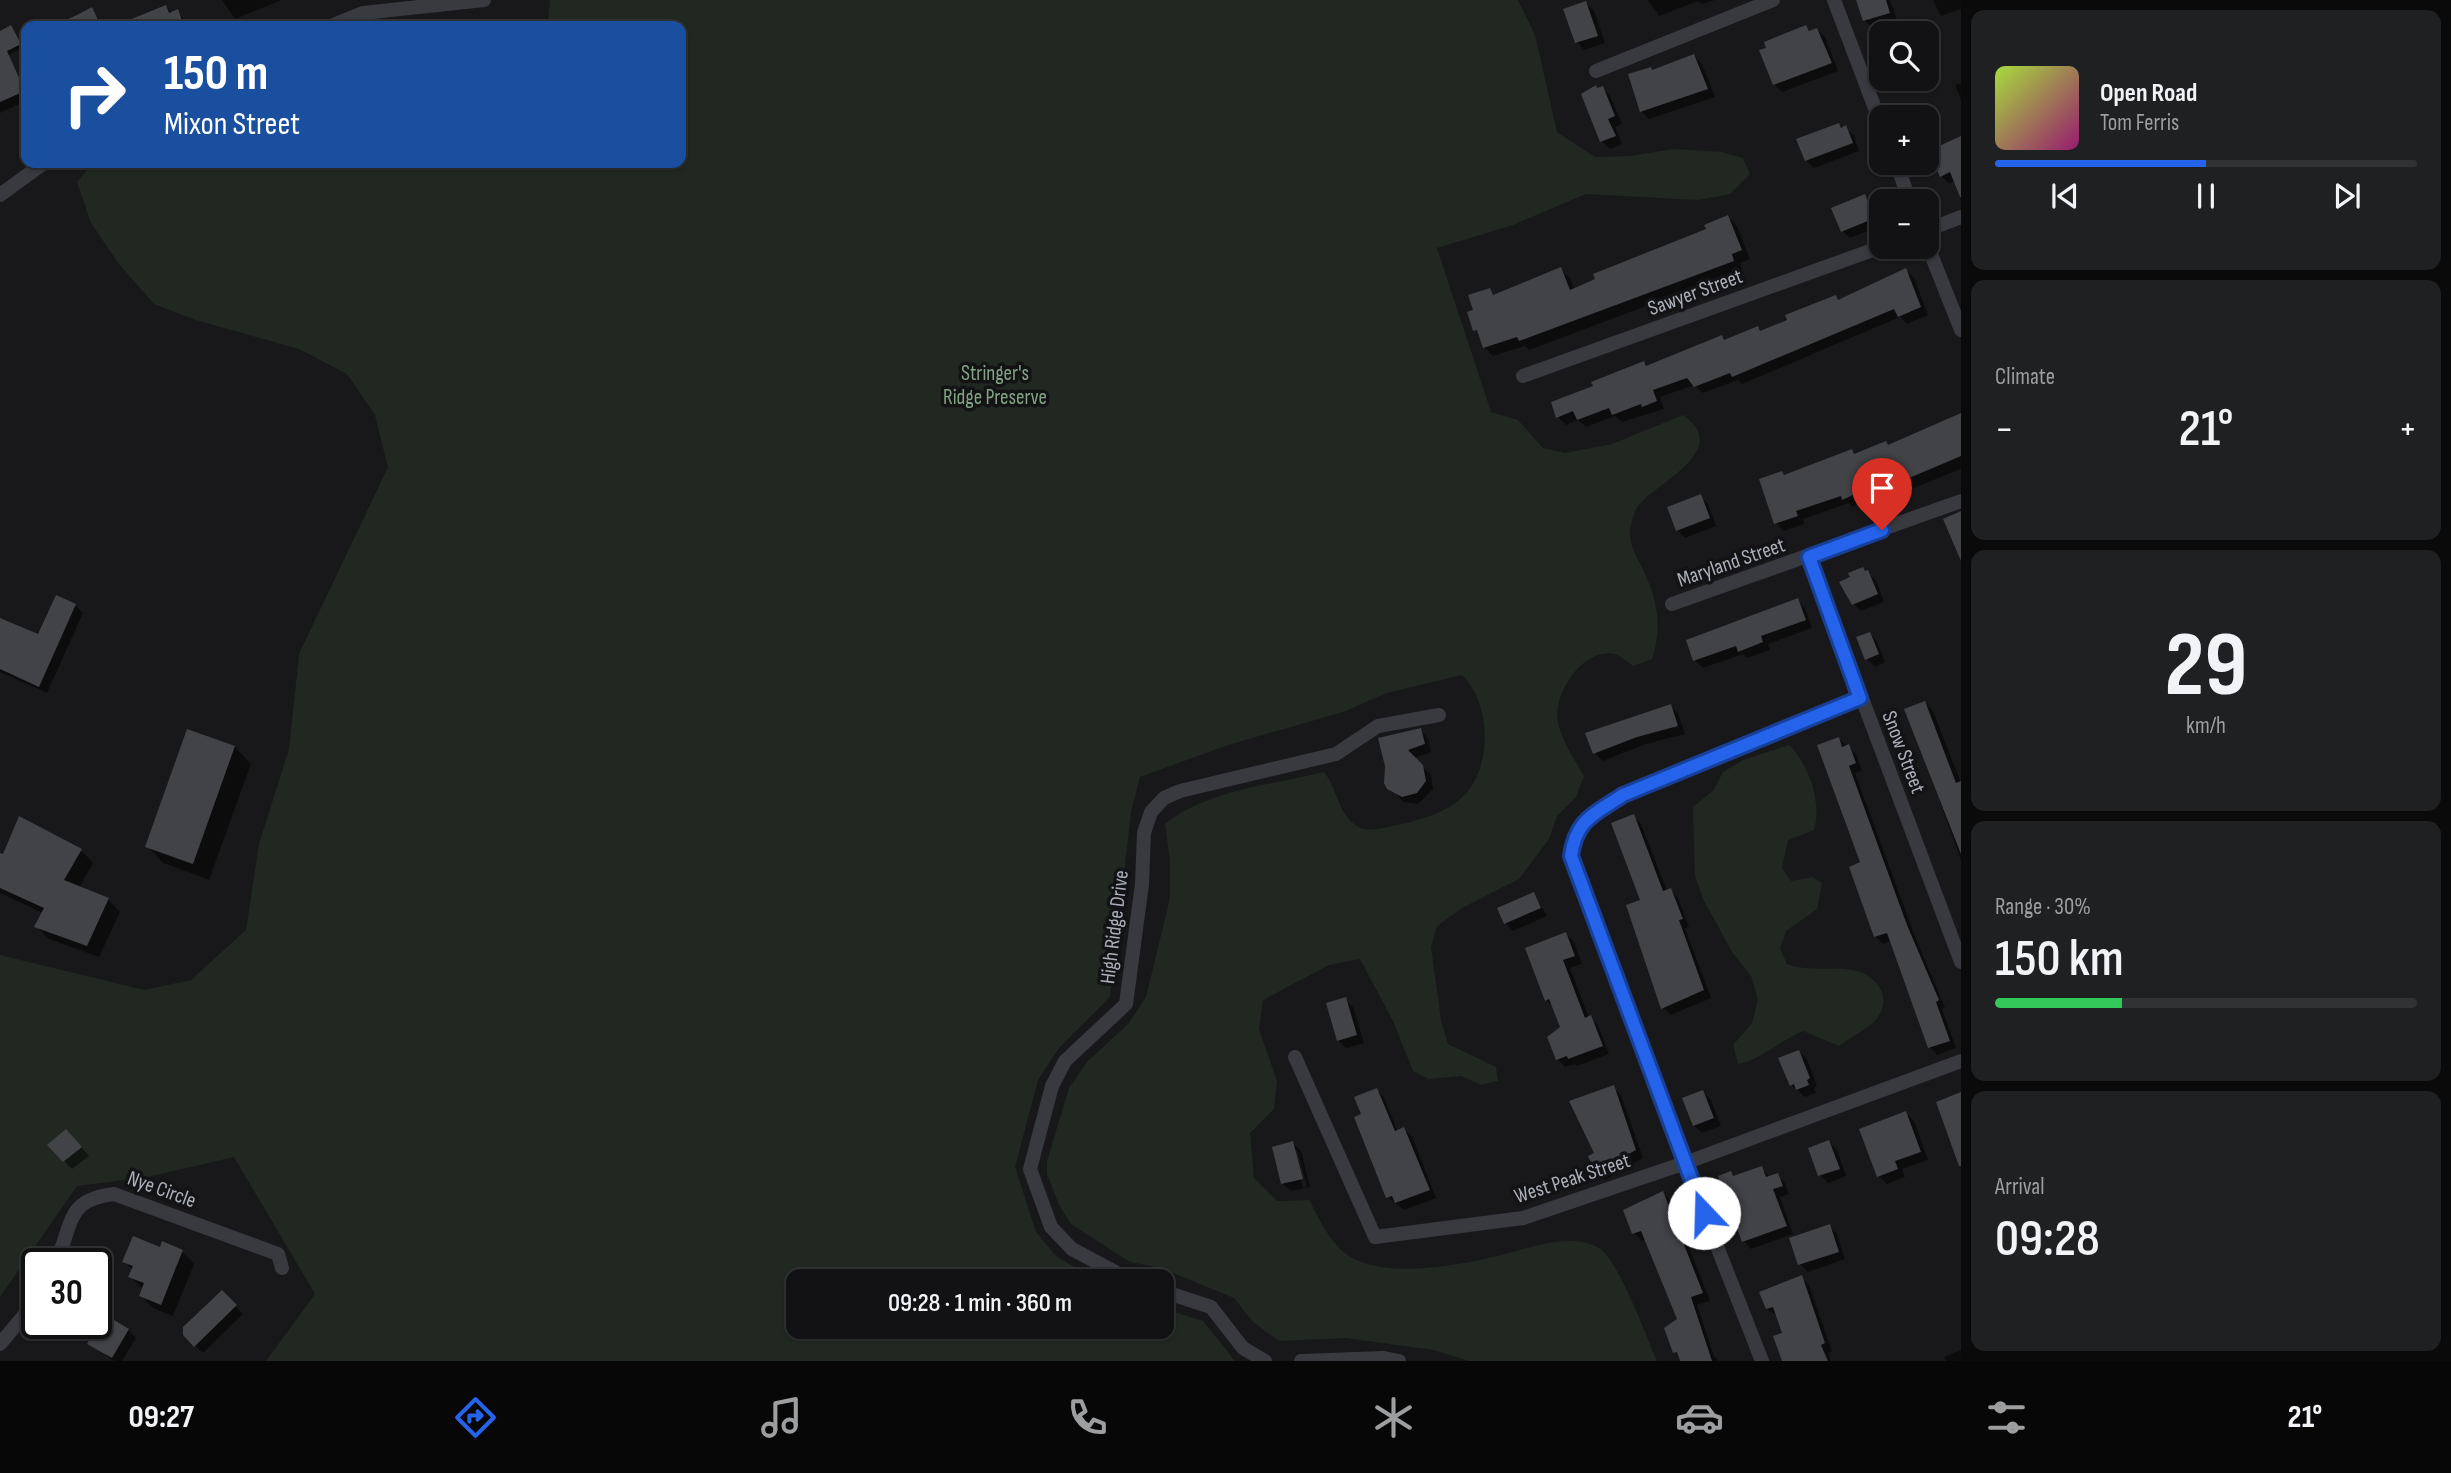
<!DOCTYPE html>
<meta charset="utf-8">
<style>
body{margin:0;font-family:"Sofia Sans Condensed",sans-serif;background:#1f2022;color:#f1f3f6;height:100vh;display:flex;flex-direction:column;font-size:26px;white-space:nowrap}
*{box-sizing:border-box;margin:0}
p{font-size:23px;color:#9c9ea0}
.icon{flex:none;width:38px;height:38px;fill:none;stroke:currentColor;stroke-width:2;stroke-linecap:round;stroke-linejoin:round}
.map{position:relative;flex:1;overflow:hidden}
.sheet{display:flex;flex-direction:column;gap:10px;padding:10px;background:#0a0a0b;width:490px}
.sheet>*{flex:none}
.banner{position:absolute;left:21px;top:21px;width:665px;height:147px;border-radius:14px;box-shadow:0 2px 5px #0004,0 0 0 2px #313234;background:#1a4fa0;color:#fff;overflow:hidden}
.tools{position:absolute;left:1869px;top:21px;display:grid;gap:14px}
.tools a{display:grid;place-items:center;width:70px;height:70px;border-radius:14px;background:#121214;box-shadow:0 2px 5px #0004,0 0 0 2px #313234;font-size:35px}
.speed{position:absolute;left:21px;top:1248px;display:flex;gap:14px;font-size:35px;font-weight:700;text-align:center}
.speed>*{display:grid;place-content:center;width:91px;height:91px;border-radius:50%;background:#121214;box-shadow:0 2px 5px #0004,0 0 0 2px #313234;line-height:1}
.speed .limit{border:4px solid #111;border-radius:10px;background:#fff;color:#111}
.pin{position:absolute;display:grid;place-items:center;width:60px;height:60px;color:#fff;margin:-72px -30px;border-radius:50% 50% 50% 0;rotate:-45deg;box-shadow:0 0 7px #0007}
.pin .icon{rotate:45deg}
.me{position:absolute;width:77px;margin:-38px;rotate:339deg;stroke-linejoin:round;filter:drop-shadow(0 0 5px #0008)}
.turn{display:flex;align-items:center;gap:24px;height:147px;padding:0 28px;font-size:32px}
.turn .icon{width:91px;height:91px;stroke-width:2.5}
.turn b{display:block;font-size:49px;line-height:60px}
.big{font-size:52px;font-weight:600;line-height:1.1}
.sheet .tile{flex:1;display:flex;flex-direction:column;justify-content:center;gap:10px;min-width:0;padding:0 24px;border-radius:14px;background:#1f2022}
.sheet .dial{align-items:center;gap:0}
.dial b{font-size:91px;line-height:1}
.song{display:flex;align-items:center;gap:21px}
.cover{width:84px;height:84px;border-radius:10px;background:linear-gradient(135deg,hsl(80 70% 55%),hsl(320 70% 35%))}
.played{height:7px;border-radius:4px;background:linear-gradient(90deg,#2563eb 50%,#313234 50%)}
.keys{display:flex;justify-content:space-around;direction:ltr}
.heat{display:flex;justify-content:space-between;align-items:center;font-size:38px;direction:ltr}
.charge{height:10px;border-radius:5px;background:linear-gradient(90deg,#34c759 30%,#313234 0)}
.trip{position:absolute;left:786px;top:1269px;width:388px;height:70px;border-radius:14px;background:#121214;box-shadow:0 2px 5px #0004,0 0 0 2px #313234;font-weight:600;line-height:70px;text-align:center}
.tabs{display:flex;height:112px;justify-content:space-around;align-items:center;background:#070708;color:#9c9ea0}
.tabs .icon{width:49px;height:49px}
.tabs .active{color:#2563eb}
.tabs b{font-size:32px;color:#f1f3f6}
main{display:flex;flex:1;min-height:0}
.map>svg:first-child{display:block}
.green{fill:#202821}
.shadow{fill:#0007;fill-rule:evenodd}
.building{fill:#424347}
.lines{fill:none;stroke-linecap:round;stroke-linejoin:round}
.street{stroke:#393a3f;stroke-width:14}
.route-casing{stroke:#184099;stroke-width:18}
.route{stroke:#2563eb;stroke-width:12}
.labels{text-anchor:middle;stroke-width:7;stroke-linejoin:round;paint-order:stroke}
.street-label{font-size:21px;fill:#abb0ba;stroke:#131315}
.park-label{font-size:21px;fill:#83a484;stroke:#131315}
</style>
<main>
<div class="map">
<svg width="1961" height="1361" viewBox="0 0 1961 1361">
<rect width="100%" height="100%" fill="#18181a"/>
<!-- green -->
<path class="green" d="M550,0H1518L1535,35L1557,132L1595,157L1630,156L1674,149L1722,152L1743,158L1750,174L1730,194L1698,200L1586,194L1513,225L1437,248L1491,412L1518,420L1543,448L1565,453L1612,444L1683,415C1734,450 1654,484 1638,506C1635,510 1633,517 1632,521C1624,541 1639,559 1646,576C1658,603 1662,631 1652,659L1633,666C1628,662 1621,656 1615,654C1583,647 1552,694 1558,723C1562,741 1575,760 1584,776L1576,797L1557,816L1549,839L1519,879L1462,908L1437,926L1431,947L1441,1020L1448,1044L1496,1067L1498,1081L1481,1085L1461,1076L1429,1079L1413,1071L1393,1021L1360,959L1329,965L1263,1000L1259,1029L1277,1081L1274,1109L1250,1133L1254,1178L1277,1201L1309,1200C1319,1218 1331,1245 1349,1256C1389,1281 1474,1263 1516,1251C1542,1244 1574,1234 1599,1248C1618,1259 1647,1338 1657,1361H1469L1434,1350L1346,1338L1279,1341L1253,1322L1234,1298L1161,1268L1130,1262L1071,1224L1059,1205L1047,1174V1161L1069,1088L1087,1062L1128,1024L1146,997L1170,898V860L1165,824C1207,790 1272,785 1324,772C1338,789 1337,813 1357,826C1367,833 1382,828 1393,826C1416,821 1440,815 1458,801C1494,773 1492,704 1462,675L1387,693L1343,712L1228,745L1140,777L1131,812L1110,997L1059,1048L1038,1080L1015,1167L1036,1232L1057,1257L1099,1281H798V1326H1162V1308L1203,1321L1235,1361H266L315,1294L234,1157L148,1177L77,1186L0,1297V955L144,990L191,980L246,930L259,844L289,749L299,654L388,467L375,415L347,374L299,349L196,320L154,304L119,264L91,223L77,182L93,163H681V26H520L548,23Z
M1789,745C1809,764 1822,803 1814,830L1788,840L1782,868L1791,881L1813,877L1822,883L1817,909L1786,931L1780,948L1787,964C1809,972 1829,966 1852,970C1874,973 1893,995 1878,1017C1871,1028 1850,1037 1839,1046L1803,1031C1779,1041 1762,1059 1738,1064L1733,1045L1752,1023L1758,1000L1751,976L1732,952L1703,899L1695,876L1693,807L1714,790L1723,772L1743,760Z"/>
<!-- shadow -->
<path class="shadow" d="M222,0H282L235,19Z
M1648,0H1715L1702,4L1698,1L1659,16Z
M1857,0H1890L1897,20L1873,28L1865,21Z
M1933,0H1961V9L1941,16Z
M1586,3L1594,11L1605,43L1584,50L1577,42Z
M166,7L172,13L178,11L188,26H131L129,21Z
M92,9L104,26H56Z
M11,27L23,47L3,58L0,33Z
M1806,27L1811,32L1817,30L1825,37L1838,71L1782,92L1774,84L1768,49Z
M1694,56L1702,64L1715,97L1649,119L1641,111L1653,71Z
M16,73L26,86V101L0,113V80Z
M1961,83V100L1955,85Z
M1602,88L1610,96L1622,124L1615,127L1622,144L1610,149L1602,141L1583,95Z
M1838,125L1854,135L1859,151L1814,168L1806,160Z
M1961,137V183L1958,180L1949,183L1941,176Z
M1865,196L1873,204L1881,226L1850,238L1842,231Z
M1728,217L1737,226L1750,259L1740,263L1742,270L1529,350L1525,346L1493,356L1484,347L1469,313L1475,311L1489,290L1495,296L1560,269L1570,278L1575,290L1708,230Z
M1906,271L1914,278L1928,315L1907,324L1900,317L1742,384L1738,380L1703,393L1695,385L1660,397L1664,409L1622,422L1615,416L1586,427L1578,420L1566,425L1558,417L1595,387L1644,363L1648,367L1722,337L1726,341L1758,328L1761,332L1835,297L1839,301Z
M1961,415V469L1864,508L1860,503L1852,507L1849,503L1803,519L1804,524L1784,531L1776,523L1782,473L1785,476L1851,451L1856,456L1889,446Z
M1700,497L1708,504L1716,526L1685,538L1677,530Z
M1863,569L1876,580L1884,602L1861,611L1853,603Z
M1797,600L1805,608L1812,628L1768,644L1770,650L1747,658L1743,654L1703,668L1695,660Z
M75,605L83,613L47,693L0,672V620L38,637Z
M1870,634L1877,642L1885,662L1875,667L1867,659Z
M1925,703L1933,711L1961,783V860L1907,710Z
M1670,706L1678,713L1685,734L1646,744L1603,761L1595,753Z
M1420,730L1428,738L1431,752L1414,758L1431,775L1433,789L1418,804L1403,802L1386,782Z
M188,731L235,747L251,764L209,880L163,863L147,846Z
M1839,739L1856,754L1862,771L1855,773L1914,934L1945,1008L1942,1009L1956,1048L1937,1055L1930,1047L1891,941L1883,944L1875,936Z
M1633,816L1641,824L1667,891L1671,890L1678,898L1689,927L1685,928L1711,998L1671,1015L1663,1008L1642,901Z
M20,819L81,850L93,863L79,888L108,899L120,912L99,957L49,939L37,927L43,913L0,893V855L4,857Z
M1534,894L1547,916L1513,931L1505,923Z
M1566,934L1574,942L1582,964L1570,968L1589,1018L1598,1025L1609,1054L1577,1066L1575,1064L1565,1067L1558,1059L1562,1028L1555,1008L1546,1000Z
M1345,999L1353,1007L1364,1043L1346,1048L1338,1040Z
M1799,1052L1807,1059L1817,1086L1814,1088L1816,1093L1805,1097L1791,1085Z
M1613,1087L1621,1095L1643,1158L1605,1180L1597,1172L1596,1154Z
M1377,1090L1384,1098L1398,1132L1404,1129L1412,1137L1436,1198L1404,1210L1388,1197Z
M1703,1092L1711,1100L1721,1126L1702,1133L1694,1125Z
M1906,1113L1914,1121L1928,1160L1902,1169L1905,1177L1887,1184L1879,1176Z
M74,1139L89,1156L72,1169L49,1145Z
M1829,1142L1837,1150L1846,1176L1828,1183L1820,1175Z
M1293,1143L1301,1151L1310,1187L1291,1191L1283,1184L1274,1148ZM1294,1150H1297L1307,1187L1303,1188Z
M1762,1168L1770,1178L1777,1175L1785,1183L1789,1194L1780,1197L1793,1234L1751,1249L1744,1241L1742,1227L1733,1200L1726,1194L1731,1173L1735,1177Z
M1663,1193L1671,1201L1710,1301L1697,1305L1714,1356L1719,1361H1680L1667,1329L1679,1320L1646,1239L1642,1241L1634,1233Z
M1829,1226L1837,1234L1845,1259L1808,1272L1800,1264Z
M161,1249L182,1251L194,1264L173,1316L153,1308L141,1295L143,1289L130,1276L133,1270L124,1261Z
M1801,1277L1809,1285L1832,1351L1828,1353L1831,1361H1786L1784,1334L1777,1316L1767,1309Z
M222,1292L243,1314L203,1353L184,1335Z
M128,1330L136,1338L122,1361H114L89,1343Z
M1961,1350V1361H1946L1944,1357Z"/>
<!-- building -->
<path class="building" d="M1856,0H1886L1890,13L1863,21Z
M1586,1L1598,36L1575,43L1563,9Z
M166,5L169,13L178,9L184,26H114Z
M92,7L101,26H52L77,15Z
M11,25L21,44L7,51L25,91L0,102V31Z
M1806,25L1809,31L1817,28L1832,63L1773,85L1759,50L1766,48L1764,42Z
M1694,54L1708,89L1640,112L1628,74L1651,67L1652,70Z
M1596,85L1597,88L1603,86L1615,116L1608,119L1616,136L1600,142L1581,94Z
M1839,123L1841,128L1846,125L1853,143L1805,161L1796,139Z
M1961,136V197H1960L1950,172L1940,177L1931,155L1939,152L1937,147Z
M1865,194L1875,218L1841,232L1831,208Z
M1728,215L1742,250L1732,254L1734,261L1519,341L1517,337L1483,348L1477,330L1473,331L1467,312L1473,310L1468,295L1490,288L1493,295L1561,267L1570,290L1595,279L1593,274L1706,229L1704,225Z
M1906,268L1921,307L1898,317L1894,309L1732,377L1730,373L1694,387L1687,378L1653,390L1657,401L1642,407L1641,404L1612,415L1609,408L1577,420L1573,411L1556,418L1551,402L1593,386L1591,382L1644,361L1646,366L1722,335L1724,340L1758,326L1760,331L1787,320L1785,315L1836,295L1838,300Z
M1961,413V456L1855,501L1853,495L1842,500L1841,496L1796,511L1798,516L1774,524L1759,479L1782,471L1784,475L1852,449L1854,454L1886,441L1888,445Z
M1701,494L1710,518L1676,531L1667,507Z
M1961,511V561L1943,519Z
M1863,567L1865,571L1868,570L1878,594L1852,605L1839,582L1850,577L1848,573Z
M56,595L76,604L39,687L0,669V618L38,634Z
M1798,598L1806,620L1761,636L1763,642L1738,652L1736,646L1693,661L1686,640Z
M1870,632L1879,654L1865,660L1856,637Z
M1925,701L1956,783L1961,781V854L1904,709Z
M1671,704L1678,726L1637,737L1593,754L1585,733Z
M1421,728L1425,744L1408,750L1423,765L1426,781L1417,793L1402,797L1387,789L1384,783L1385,766L1378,738Z
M187,729L235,746L193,864L145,847Z
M1839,737L1842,747L1849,744L1856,763L1849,766L1907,925L1939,1000L1936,1002L1950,1041L1928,1048L1887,933L1874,937L1849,867L1860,862L1817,745Z
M1634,814L1663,891L1671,888L1683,919L1679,920L1704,990L1661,1009L1626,905L1640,900L1611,823Z
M19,816L82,849L64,880L109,898L87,946L34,927L44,908L0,888V853L3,854Z
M1534,892L1541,908L1504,924L1497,908Z
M1566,932L1575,956L1563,960L1585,1018L1591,1015L1603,1046L1568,1059L1567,1056L1556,1060L1547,1037L1560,1027L1549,999L1545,1001L1525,948Z
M1346,997L1357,1035L1337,1041L1326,1003Z
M1799,1050L1810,1078L1807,1080L1809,1085L1796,1090L1794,1084L1790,1086L1778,1058Z
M1614,1085L1636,1150L1616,1161L1618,1165L1596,1173L1588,1156L1594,1153L1569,1101Z
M1377,1088L1395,1131L1404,1127L1430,1190L1395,1203L1392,1196L1386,1198L1354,1117L1361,1114L1354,1097Z
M1703,1090L1714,1118L1693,1126L1682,1098Z
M1961,1092V1166H1959L1936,1102Z
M1906,1111L1921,1152L1895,1161L1898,1169L1877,1177L1859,1129Z
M66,1129L82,1147L63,1162L47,1145Z
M1829,1140L1840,1169L1818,1176L1808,1148Z
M1293,1141L1303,1179L1281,1184L1272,1147Z
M1762,1166L1766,1177L1778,1173L1783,1186L1773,1189L1787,1226L1742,1242L1737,1228L1740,1226L1728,1194L1725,1195L1718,1176L1731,1171L1733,1176Z
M1663,1191L1703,1293L1691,1297L1712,1361H1680L1677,1352L1673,1353L1664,1328L1677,1319L1641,1231L1632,1234L1623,1210Z
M1830,1224L1839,1252L1798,1265L1789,1238Z
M133,1236L160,1247L162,1241L183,1250L161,1305L139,1296L144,1283L128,1277L133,1266L122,1262Z
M1802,1275L1825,1343L1821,1345L1828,1361H1782L1773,1336L1782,1333L1773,1307L1766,1309L1759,1292Z
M222,1290L237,1305L194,1347L183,1335V1327Z
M104,1314L129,1329L112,1358L87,1344Z"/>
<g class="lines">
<!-- street -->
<path class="street" d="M1834,0L1881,124
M331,26L363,13L484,0
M1596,71L1773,0
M1896,163L1910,201
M0,195L44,163
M1927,230L1961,217
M1927,244L1961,330
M1523,376L1881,247
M1809,557L1961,962
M1672,604L1961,501
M1295,1057L1375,1237L1523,1218L1685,1163L1961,1061
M55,1264C74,1225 64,1200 114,1194L278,1254L282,1268
M1132,1281L1072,1249L1051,1227L1030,1169L1052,1086L1065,1061L1126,1004L1142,884L1144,833L1151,812L1164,798L1180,791L1336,754L1378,726L1439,715
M1162,1291L1211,1307L1243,1348L1265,1361
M0,1344L37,1300
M1301,1361L1384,1358L1399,1361
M1762,1361L1660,1101L1571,855C1576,819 1595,814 1623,795L1860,698"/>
</g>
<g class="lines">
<!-- route casing -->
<g class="route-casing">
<path id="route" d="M1704,1213L1571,856C1576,819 1595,814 1623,795L1860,698L1809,557L1882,530"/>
</g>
<!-- route -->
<use href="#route" class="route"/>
</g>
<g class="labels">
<!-- street labels -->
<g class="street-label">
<text transform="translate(1695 292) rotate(-20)" y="7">Sawyer Street</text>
<text transform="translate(1731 562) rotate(-19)" y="7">Maryland Street</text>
<text transform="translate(1904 752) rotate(69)" y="7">Snow Street</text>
<text transform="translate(1114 927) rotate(-83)" y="7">High Ridge Drive</text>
<text transform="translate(1572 1178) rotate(-18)" y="7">West Peak Street</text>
<text transform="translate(162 1189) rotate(20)" y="7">Nye Circle</text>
</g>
<!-- park labels -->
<g class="park-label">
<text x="995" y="380">Stringer's<tspan x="995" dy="24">Ridge Preserve</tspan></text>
</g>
</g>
</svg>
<div class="tools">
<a><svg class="icon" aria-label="search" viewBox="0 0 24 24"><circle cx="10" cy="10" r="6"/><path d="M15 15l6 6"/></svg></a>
<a>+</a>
<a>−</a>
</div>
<div class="speed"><div class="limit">30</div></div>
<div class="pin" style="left:1882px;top:530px;background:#d93025"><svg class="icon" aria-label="arrive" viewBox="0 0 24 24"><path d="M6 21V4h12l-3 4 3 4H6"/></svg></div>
<svg class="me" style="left:1704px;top:1213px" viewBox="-20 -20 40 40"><circle r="19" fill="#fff"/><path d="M0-13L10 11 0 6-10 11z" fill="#2563eb"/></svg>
<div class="trip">09:28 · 1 min · 360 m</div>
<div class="banner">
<div class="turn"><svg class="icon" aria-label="right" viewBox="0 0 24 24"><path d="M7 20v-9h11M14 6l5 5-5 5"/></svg><div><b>150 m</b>Mixon Street</div></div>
</div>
</div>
<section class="sheet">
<div class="tile">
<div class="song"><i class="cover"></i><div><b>Open Road</b><p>Tom Ferris</p></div></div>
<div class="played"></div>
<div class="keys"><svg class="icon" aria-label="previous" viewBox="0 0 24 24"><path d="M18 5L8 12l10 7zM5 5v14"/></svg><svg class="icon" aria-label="pause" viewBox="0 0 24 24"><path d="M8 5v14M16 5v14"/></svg><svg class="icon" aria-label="next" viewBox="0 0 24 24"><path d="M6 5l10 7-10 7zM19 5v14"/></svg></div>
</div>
<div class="tile"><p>Climate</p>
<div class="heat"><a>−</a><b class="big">21°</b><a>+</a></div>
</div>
<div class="tile dial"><b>29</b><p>km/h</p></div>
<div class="tile"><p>Range · 30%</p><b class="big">150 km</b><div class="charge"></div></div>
<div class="tile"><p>Arrival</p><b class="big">09:28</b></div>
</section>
</main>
<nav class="tabs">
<b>09:27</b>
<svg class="icon active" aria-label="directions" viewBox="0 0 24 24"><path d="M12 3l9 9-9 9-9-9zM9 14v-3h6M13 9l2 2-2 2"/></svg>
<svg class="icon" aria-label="music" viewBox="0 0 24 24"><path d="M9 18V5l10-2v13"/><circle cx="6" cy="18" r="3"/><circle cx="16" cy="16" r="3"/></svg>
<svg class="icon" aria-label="phone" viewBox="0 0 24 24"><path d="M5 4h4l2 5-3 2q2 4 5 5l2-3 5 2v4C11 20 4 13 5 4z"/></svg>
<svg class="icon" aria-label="climate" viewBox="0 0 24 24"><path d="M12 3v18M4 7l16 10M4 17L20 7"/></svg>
<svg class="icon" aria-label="car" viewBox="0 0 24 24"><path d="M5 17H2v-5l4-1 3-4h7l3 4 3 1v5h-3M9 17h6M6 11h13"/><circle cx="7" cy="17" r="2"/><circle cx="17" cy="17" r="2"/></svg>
<svg class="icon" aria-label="filters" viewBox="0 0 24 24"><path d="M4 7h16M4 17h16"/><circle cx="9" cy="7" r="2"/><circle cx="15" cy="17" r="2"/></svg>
<b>21°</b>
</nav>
